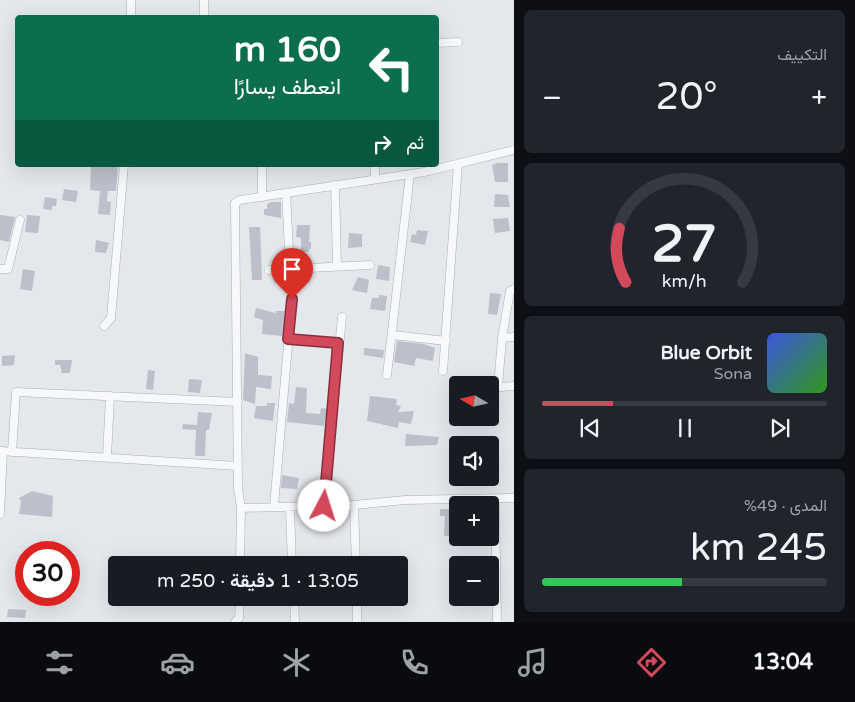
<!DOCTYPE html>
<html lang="ar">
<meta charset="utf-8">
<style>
body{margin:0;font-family:"Varela Round",Vazirmatn,sans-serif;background:#20242c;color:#f1f3f6;direction:rtl;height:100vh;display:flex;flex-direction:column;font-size:19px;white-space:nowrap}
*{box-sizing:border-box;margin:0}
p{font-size:16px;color:#9ea1a6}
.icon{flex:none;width:28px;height:28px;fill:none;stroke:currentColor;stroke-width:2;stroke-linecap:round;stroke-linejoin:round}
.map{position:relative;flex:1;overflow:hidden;direction:ltr}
.sheet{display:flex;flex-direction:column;gap:10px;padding:10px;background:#0d0f14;width:341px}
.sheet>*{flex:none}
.banner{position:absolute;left:15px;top:15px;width:424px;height:152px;border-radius:5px;box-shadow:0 5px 20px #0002;direction:rtl;background:#0b6e4f;color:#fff;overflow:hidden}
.needle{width:32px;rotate:279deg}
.tools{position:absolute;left:449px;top:376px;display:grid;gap:10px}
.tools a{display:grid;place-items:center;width:50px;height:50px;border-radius:5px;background:#171b24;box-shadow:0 5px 20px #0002;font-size:25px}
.speed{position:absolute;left:15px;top:541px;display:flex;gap:10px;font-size:25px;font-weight:700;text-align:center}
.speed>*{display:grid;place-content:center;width:65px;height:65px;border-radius:50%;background:#171b24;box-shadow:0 5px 20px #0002;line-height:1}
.speed .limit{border:8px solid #d22;background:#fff;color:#111}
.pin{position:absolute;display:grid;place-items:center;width:42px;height:42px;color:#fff;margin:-51px -21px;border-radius:50% 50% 50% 0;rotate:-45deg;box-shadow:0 0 5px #0007}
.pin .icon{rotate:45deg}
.me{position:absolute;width:55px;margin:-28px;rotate:5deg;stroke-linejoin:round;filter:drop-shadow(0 0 4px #0008)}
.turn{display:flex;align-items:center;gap:18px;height:105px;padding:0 15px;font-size:22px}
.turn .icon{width:65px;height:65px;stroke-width:2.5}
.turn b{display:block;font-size:35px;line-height:42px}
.then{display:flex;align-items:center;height:48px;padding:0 15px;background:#0003;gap:10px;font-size:19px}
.big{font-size:38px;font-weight:600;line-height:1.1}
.sheet .tile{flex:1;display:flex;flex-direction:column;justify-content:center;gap:8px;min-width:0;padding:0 18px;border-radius:8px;background:#20242c}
.sheet .dial{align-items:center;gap:0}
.dial svg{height:130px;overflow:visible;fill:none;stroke:#363941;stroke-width:7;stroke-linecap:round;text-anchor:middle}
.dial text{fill:#f1f3f6;stroke:none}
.song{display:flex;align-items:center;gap:15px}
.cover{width:60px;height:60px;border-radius:8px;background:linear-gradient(135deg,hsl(230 70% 55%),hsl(110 70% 35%))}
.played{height:5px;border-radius:2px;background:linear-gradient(90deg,#d1495b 25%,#363941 25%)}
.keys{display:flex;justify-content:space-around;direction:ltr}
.heat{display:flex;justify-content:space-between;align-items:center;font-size:28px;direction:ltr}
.charge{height:8px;border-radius:4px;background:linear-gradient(90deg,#34c759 49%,#363941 0)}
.trip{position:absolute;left:108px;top:556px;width:300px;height:50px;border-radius:5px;background:#171b24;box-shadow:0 5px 20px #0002;font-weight:600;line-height:50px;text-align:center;direction:rtl}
.tabs{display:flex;height:80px;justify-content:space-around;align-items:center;background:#090b0e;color:#9ea1a6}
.tabs .icon{width:35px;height:35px}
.tabs .current{color:#d1495b}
.tabs b{font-size:22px;color:#f1f3f6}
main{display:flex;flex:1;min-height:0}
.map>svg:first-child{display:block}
.building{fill:#bbc0ca}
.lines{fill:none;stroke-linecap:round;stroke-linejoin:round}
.minor-casing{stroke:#a9aeb7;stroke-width:9}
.minor{stroke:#f7f8fa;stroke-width:8}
.route-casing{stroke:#882f3b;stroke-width:12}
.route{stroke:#d1495b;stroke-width:9}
</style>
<main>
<section class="sheet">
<div class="tile"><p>التكييف</p>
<div class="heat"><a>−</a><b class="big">20°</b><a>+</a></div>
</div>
<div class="tile dial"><svg viewBox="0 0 100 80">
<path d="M14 69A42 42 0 1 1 86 69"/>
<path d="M14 69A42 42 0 0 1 10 36" stroke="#d1495b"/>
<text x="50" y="56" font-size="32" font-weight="700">27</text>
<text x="50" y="72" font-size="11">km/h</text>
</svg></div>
<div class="tile">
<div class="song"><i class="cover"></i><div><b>Blue Orbit</b><p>Sona</p></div></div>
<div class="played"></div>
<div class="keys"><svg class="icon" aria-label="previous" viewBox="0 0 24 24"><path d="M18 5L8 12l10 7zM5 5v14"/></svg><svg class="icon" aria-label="pause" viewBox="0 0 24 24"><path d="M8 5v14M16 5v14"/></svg><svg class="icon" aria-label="next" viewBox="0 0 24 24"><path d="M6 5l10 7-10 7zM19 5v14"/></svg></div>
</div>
<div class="tile"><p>المدى · 49%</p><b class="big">245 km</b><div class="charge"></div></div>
</section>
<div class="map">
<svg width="514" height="622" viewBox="0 0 514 622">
<rect width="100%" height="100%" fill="#e4e7ec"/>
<!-- building -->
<path class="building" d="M497,163H508V182H495L492,165Z
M91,165H118L116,191H108L107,201L111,202L110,215L98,214L100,191L90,190Z
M64,189L78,191L76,202L62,200Z
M495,194L508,195L510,207H494Z
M45,197L57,199L56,206H52V210L43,209Z
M271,202H281V218L264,215V209H267V204Z
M0,215L15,217L9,242L0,240Z
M27,215L40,216L38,233L25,232Z
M508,218L510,231L495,233L493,219Z
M297,225H310L309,242H311V249H309V252H301V238L296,237Z
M249,227H260L262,280H252Z
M417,230L428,231L425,245L410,242L412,234L416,235Z
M349,233L362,234V247L348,248Z
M96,240L109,243L106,253L95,252Z
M378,265L390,267L389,281L376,279Z
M23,269L35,271L32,291L20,289Z
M358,277L369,280L367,293L352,290Z
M490,293L501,294L497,315L488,314Z
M379,295L387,296L385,311L370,309L372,298H379Z
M256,308L276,313V311H285L282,336L262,334L263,320L254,317Z
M397,341L424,344L435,348L433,361L416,358L414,366L394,362Z
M364,348L384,350L383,358L364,355Z
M245,353L258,357V375L272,376L271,389L256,387L255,404L243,400Z
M15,355L14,365L2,366V356Z
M55,360H72L70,373H62L60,365H55Z
M148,370L155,371L153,390L146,389Z
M189,379L202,380L200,393L188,392Z
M296,387L307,388L306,413L320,414L321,408L328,409L324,426L287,422L289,403L294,404Z
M370,396L397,399L396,405L401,406L398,412L414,411L411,424L399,422L398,428L367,421Z
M267,403H275L273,421L254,418L256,406H267Z
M198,412L212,413L209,430H206L205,456H195L196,430L182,429L183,424L197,425Z
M406,434L439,437L437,445L405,446Z
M282,475L299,478L297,489L281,488Z
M32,491L53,496L52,517L19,514L21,501L19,498Z
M440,509H453V518L458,519L457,536H444L445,516H440Z
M8,609L26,610L25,618L7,617Z"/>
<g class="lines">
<!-- minor casing -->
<g class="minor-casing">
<path id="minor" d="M204,0V18
M131,18V0
M436,43L458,42
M375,165V179
M335,185L337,266
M286,193L290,269
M262,197V165
M0,269H8L20,220
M269,270L370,265
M104,326L111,318L124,165
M393,335L446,341
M502,338L514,337
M288,339L338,343
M443,371L458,164
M387,375L410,174
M498,387L502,338L510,291L514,289
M490,388L514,386
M0,451L237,466
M12,452L16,392L238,402
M107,457L110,396
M495,499L497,622
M354,505L356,565
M274,506L292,299
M324,506L342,317
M290,507L292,565
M241,508L238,488L235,203L240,200L424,172L514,150
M0,514L3,451
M240,565L241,508L354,505L405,500L514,498
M294,598L295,622
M357,598V622
M235,622L239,618L240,598"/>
</g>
<!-- minor -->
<use href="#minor" class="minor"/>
</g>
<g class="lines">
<!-- route casing -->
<g class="route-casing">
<path id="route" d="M292,299L288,339L338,343L324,506"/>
</g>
<!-- route -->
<use href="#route" class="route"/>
</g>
</svg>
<div class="tools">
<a><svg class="needle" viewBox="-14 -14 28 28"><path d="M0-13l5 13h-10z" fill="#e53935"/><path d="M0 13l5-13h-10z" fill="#9ea1a6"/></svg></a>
<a><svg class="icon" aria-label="sound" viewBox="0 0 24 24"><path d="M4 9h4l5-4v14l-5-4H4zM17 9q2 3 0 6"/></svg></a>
<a>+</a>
<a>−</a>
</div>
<div class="speed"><div class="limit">30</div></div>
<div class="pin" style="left:292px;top:299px;background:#d93025"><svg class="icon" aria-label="arrive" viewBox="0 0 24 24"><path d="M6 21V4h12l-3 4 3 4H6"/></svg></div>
<svg class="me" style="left:324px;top:506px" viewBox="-20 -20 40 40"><circle r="19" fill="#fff"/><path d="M0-13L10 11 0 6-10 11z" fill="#d1495b"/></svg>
<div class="trip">13:05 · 1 دقيقة · 250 m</div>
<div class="banner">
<div class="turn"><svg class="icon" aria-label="left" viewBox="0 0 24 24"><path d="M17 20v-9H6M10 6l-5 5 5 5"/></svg><div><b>160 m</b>انعطف يسارًا</div></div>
<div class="then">ثم<svg class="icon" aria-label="right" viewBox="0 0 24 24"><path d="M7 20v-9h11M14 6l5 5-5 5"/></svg></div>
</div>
</div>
</main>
<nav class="tabs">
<b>13:04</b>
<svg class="icon current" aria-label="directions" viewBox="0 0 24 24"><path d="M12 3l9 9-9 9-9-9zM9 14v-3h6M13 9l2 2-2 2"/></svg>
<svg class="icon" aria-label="music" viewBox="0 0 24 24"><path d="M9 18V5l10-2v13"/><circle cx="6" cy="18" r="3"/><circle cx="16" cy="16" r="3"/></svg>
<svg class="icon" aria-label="phone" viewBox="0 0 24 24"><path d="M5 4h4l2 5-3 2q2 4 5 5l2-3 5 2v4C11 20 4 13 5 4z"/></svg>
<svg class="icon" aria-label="climate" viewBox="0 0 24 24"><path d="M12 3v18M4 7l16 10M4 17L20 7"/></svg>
<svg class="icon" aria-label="car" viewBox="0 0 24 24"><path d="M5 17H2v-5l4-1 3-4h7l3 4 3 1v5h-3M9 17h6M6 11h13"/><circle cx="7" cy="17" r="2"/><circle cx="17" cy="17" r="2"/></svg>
<svg class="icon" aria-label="filters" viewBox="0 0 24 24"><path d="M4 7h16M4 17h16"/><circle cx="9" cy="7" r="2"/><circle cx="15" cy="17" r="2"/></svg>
</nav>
